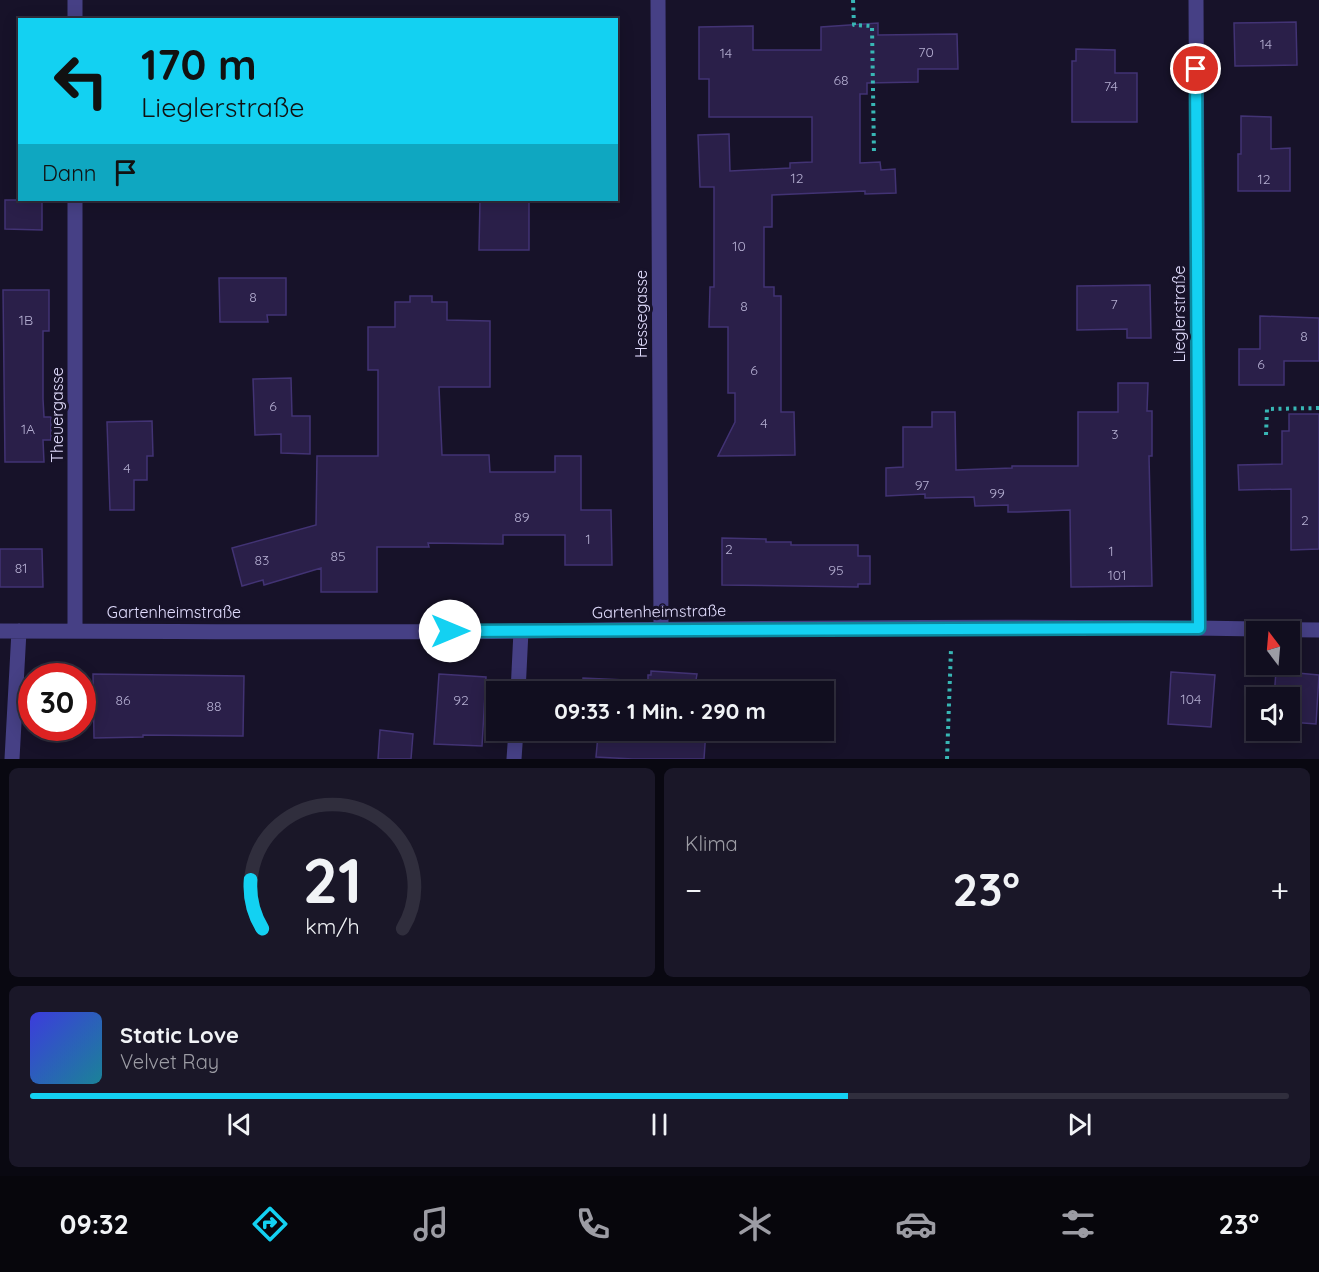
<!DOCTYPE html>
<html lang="de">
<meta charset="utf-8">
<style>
body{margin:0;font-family:Quicksand,sans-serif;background:#1a1728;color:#f1f3f6;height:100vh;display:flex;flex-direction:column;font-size:22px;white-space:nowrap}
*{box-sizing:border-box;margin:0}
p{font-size:20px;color:#9c9ca4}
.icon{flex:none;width:33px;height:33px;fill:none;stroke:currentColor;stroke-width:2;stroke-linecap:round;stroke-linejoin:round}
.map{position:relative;height:759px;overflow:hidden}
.side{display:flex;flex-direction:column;gap:9px;padding:9px;background:#090811;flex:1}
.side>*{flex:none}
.guide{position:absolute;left:18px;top:18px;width:600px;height:183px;border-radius:0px;box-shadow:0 3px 15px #0003,0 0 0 2px #302e3d;background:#13d1f2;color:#111;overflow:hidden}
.needle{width:39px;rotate:344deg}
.fabs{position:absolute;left:1246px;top:621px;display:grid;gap:12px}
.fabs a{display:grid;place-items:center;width:54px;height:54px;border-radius:0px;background:#110e1f;box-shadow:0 3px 15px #0003,0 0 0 2px #302e3d;font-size:30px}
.speed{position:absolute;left:18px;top:663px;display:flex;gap:12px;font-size:30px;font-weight:700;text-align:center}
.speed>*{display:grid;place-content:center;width:78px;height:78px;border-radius:50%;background:#110e1f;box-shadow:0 3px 15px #0003,0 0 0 2px #302e3d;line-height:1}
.speed .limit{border:9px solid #d22;background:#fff;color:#111}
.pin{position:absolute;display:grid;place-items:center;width:51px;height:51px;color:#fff;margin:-26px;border:3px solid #fff;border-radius:50%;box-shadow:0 2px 6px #0007}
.me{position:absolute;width:66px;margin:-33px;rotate:90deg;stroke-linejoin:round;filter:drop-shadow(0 0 4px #0008)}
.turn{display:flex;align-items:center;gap:21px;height:126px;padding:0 24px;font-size:27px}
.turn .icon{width:78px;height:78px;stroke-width:2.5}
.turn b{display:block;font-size:42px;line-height:51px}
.then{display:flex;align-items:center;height:57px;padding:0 24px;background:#0003;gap:12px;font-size:22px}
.big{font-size:45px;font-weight:700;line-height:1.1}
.side .widget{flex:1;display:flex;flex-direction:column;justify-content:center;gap:9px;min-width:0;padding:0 21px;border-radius:9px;background:#1a1728}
.side .dial{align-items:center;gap:0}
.dial svg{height:156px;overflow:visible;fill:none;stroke:#302e3d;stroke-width:7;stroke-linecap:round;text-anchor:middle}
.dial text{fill:#f1f3f6;stroke:none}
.song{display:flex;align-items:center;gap:18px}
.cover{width:72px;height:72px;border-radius:9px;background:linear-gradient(135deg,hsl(240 70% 55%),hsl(190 70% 35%))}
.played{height:6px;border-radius:3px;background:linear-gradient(90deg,#13d1f2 65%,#302e3d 65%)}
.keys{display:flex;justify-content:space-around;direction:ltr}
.heat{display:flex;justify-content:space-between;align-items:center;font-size:33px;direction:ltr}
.side .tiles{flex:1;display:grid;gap:9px;grid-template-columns:1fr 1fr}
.widget:last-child{grid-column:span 2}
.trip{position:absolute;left:486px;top:681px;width:348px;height:60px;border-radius:0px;background:#110e1f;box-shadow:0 3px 15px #0003,0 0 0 2px #302e3d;font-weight:700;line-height:60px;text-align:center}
.tab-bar{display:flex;height:96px;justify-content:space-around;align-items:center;background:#07060c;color:#9c9ca4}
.tab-bar .icon{width:42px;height:42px}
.tab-bar .on{color:#13d1f2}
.tab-bar b{font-size:27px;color:#f1f3f6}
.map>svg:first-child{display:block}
.building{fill:#2a1f49;stroke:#423374;stroke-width:1.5}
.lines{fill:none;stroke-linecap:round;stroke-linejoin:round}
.path{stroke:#38b6b4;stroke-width:4;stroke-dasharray:3 4.5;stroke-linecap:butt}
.street{stroke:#464085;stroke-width:15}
.route-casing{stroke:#0c889d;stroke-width:15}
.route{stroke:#13d1f2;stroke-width:10}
.labels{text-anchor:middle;stroke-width:6;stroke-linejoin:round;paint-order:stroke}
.number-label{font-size:14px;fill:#b3add0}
.street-label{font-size:16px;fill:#e1dcfd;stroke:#171229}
</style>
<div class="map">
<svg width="1319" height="759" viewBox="0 0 1319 759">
<rect width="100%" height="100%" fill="#171229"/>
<!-- building -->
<path class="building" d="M1296,22L1297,65L1235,66L1234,23Z
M878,23V35L957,34L958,69H918V82L867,83V94H860V163L880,162L881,170L895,169L896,193L865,194V191L772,195V227H764V287H774V296H781V412H794L795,455L718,456L735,422V393H728V327H709L710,287H714V187H700L698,135L729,134L730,171L790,168V163L812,162V117H709V79H699V27L753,26V50H821V27Z
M1076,49L1115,50V73H1137V122H1072V61H1076Z
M1241,116L1271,117V149L1290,148V191H1238V154H1241Z
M5,200H42V230L5,229Z
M480,200H529V250H479Z
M219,278H286V315H267L268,322H220Z
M1150,285L1151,338H1127V329L1077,330V286Z
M3,290H49V331H43V399L44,417H51V440H43L44,462H5Z
M410,296H432V302H447V320L490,321V387H439L442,455H489L490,472H555V456H581V510H611L612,565H565V535H503V544L428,543L429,547H377V592H321V568L264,585L263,580L242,586L232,548L316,525L317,456H378V370H368V327H395V302H410Z
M1260,316L1319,318V361H1284V385H1239V349H1260Z
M291,378L292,416H310V454L281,453V434L255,435L253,379Z
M1118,383H1148L1147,411H1152V456H1149L1152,586L1071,587L1070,510L1018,512H1008V505L975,506L974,497L925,498V494L886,496V468L903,467V427H932V412H955L956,470L1012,468V466H1078V412H1118Z
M1289,414H1319V549L1291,550V489L1239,490L1238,465L1282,464V431H1289Z
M152,421L153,456H147V480H134V510H110L107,422Z
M722,538L766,539V542H791V545H858V556H870V584H858V587L722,585Z
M0,549H42L43,587H0Z
M651,671L697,674L696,680H709V692H582L583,678L648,681V675H651Z
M1276,671L1319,675L1316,724L1290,722V698H1274Z
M1171,672L1215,675L1211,727L1168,724Z
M93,674L244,676L243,736L143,735V737L94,738Z
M439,674L486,677L482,746L434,744Z
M380,730L413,734L411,759H378Z
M580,730H706L704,759H633L596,757L598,735L580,734Z"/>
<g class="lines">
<!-- path -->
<path class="path" d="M853,0L854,25L872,26L874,154
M1266,435L1267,409L1319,408
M947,759L951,649"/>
<!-- street -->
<path class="street" d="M658,0L661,629
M1196,0L1199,628
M75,20V0
M75,630V200
M0,631C174,631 349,633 524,631C789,628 1054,625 1319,630
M518,692L521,631
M12,759L19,631
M514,759L516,730"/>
</g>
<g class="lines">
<!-- route casing -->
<g class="route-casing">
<path id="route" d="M450,631L1199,628L1196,69"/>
</g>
<!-- route -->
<use href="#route" class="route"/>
</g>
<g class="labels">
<!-- number labels -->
<g class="number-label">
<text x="1266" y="49">14</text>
<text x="926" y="57">70</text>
<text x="726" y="58">14</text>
<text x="841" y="85">68</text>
<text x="1111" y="91">74</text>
<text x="797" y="183">12</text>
<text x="1264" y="184">12</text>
<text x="739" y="251">10</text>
<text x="253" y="302">8</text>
<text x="1114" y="309">7</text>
<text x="744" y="311">8</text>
<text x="26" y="325">1B</text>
<text x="1304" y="341">8</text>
<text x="1261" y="369">6</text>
<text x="754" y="375">6</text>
<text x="273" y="411">6</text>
<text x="764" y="428">4</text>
<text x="28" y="434">1A</text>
<text x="1115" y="439">3</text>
<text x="127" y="473">4</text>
<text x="922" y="490">97</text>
<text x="997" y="498">99</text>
<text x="522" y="522">89</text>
<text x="1305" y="525">2</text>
<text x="588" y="544">1</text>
<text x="729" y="554">2</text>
<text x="1111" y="556">1</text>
<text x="338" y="561">85</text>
<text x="262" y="565">83</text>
<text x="21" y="573">81</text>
<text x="836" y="575">95</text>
<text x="1117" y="580">101</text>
<text x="1191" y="704">104</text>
<text x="123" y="705">86</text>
<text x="461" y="705">92</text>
<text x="214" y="711">88</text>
</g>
<!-- street labels -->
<g class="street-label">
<text transform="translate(641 314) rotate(-90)" y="6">Hessegasse</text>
<text transform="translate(1179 314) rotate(-90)" y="6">Lieglerstraße</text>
<text transform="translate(57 415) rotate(-90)" y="6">Theuergasse</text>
<text transform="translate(659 611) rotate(-1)" y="6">Gartenheimstraße</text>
<text x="174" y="618">Gartenheimstraße</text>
</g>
</g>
</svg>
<div class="fabs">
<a><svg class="needle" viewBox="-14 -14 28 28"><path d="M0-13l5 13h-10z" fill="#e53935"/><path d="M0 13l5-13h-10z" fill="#9c9ca4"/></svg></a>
<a><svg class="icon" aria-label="sound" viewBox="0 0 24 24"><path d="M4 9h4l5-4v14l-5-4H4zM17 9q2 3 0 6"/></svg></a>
</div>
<div class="speed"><div class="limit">30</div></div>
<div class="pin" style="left:1196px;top:69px;background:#d93025"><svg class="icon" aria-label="arrive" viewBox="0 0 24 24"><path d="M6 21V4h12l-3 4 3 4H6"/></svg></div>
<svg class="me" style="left:450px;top:631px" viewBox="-20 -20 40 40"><circle r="19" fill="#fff"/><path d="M0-13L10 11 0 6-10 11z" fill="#13d1f2"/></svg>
<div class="trip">09:33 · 1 Min. · 290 m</div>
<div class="guide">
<div class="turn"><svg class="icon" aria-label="left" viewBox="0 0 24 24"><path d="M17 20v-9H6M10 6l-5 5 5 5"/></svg><div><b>170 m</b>Lieglerstraße</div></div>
<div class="then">Dann<svg class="icon" aria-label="arrive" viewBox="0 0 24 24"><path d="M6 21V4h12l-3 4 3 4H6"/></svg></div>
</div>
</div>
<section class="side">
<div class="tiles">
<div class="widget dial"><svg viewBox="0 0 100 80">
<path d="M14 69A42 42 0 1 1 86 69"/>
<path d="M14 69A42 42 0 0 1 8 44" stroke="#13d1f2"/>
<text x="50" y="56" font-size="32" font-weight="700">21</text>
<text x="50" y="72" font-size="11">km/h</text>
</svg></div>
<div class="widget"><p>Klima</p>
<div class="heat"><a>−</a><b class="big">23°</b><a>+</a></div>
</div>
<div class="widget">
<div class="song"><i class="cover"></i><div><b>Static Love</b><p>Velvet Ray</p></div></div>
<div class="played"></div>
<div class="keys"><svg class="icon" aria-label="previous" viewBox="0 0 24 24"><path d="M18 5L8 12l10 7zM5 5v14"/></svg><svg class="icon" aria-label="pause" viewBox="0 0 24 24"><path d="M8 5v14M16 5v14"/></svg><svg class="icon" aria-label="next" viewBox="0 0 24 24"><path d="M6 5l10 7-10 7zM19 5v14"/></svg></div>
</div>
</div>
</section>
<nav class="tab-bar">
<b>09:32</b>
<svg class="icon on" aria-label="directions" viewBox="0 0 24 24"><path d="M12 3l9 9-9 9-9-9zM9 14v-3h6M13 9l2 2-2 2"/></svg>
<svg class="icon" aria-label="music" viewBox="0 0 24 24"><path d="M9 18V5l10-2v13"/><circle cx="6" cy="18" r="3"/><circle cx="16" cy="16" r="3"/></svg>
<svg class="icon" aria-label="phone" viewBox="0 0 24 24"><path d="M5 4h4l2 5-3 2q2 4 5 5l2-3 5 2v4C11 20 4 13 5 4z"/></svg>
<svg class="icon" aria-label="climate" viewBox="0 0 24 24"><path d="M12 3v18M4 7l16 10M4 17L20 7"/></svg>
<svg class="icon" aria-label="car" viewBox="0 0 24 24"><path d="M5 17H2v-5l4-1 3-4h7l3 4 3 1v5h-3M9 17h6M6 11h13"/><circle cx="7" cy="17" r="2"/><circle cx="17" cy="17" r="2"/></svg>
<svg class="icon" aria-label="filters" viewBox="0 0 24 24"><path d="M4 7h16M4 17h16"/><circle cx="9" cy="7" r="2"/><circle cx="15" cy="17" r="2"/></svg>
<b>23°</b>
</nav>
